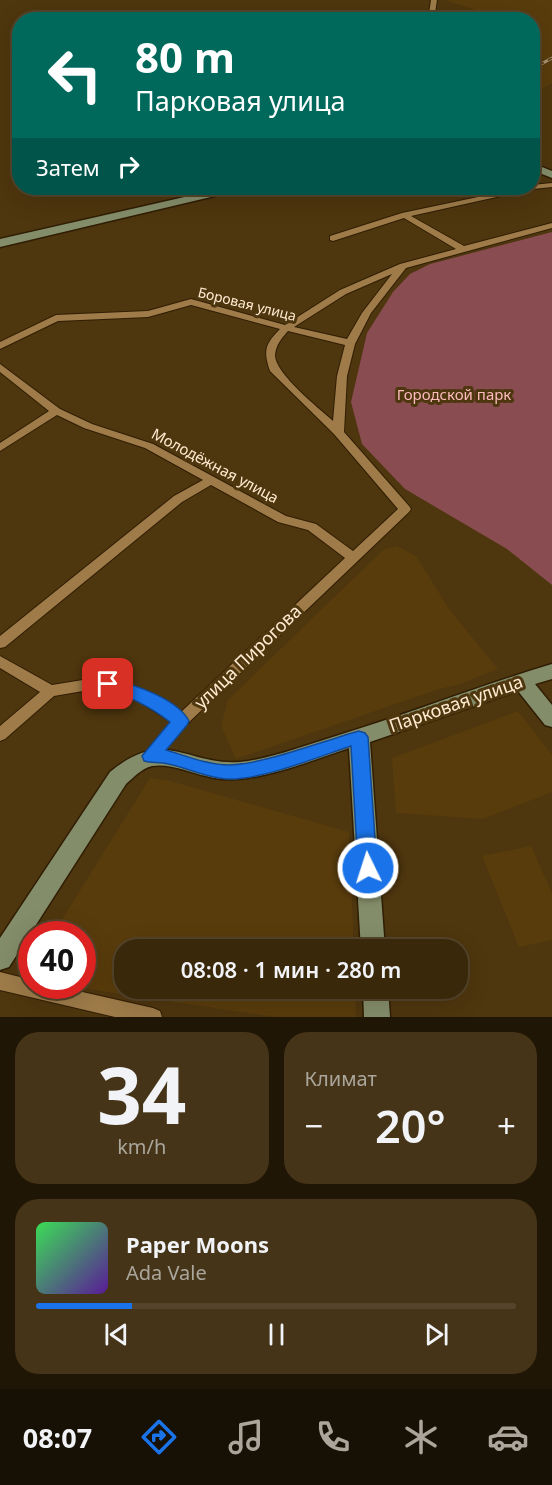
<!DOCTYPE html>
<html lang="ru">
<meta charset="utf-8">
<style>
body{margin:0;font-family:"Noto Sans",sans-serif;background:#453418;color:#f1f3f6;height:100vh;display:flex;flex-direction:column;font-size:22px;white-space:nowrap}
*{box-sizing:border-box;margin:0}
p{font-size:20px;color:#aba69c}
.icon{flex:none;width:33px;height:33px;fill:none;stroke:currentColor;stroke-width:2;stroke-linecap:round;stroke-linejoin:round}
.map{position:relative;height:1017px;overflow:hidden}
.side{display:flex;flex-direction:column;gap:15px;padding:15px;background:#201606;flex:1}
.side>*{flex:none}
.guide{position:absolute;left:12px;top:12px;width:528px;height:183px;border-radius:24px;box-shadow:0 6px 24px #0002,0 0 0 2px #54442b;background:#00695c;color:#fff;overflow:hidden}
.speed{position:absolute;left:18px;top:921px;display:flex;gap:12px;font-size:30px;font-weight:700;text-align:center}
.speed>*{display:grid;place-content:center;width:78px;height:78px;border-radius:50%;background:#3a280a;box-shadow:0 6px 24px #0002,0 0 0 2px #54442b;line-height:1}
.speed .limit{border:9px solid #d22;background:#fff;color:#111}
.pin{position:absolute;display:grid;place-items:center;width:51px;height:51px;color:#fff;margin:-26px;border-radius:12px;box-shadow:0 3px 9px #0006}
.me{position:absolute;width:66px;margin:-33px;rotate:356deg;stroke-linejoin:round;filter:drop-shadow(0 0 4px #0008)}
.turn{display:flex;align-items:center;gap:21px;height:126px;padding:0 24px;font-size:27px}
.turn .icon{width:78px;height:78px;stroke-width:2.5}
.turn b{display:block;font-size:42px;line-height:51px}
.then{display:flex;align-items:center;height:57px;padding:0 24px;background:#0003;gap:12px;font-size:22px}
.big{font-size:45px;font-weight:600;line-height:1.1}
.side .card{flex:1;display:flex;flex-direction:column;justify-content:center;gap:9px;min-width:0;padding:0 21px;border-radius:24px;background:#453418}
.side .dial{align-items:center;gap:0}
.dial b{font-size:78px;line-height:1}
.song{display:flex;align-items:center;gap:18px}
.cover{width:72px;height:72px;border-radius:9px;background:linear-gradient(135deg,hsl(130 70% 55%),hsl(270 70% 35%))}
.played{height:6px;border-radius:3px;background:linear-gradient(90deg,#1a73e8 20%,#54442b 20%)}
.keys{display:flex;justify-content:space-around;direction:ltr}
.heat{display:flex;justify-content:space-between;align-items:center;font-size:33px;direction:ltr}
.side .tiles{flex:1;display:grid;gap:15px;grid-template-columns:1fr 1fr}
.card:last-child{grid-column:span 2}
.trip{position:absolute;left:114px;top:939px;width:354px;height:60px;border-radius:24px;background:#3a280a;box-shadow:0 6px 24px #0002,0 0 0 2px #54442b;font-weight:600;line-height:60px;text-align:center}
.tab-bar{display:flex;height:96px;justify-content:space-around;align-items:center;background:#171004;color:#aba69c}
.tab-bar .icon{width:42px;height:42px}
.tab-bar .current{color:#1a73e8}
.tab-bar b{font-size:27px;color:#f1f3f6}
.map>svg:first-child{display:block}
.built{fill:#593c0c}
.green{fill:#894c51}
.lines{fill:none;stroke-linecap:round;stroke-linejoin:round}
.street-casing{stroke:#301e04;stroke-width:2}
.secondary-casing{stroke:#301e04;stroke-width:3}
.street{fill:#9e7b49;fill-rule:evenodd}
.secondary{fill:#848d6a;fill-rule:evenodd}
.rail-casing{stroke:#a79170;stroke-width:3}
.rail{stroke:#4e360e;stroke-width:1.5;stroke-dasharray:4.5;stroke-linecap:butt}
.route{fill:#1a73e8;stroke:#114b97;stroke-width:1.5}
.labels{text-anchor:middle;stroke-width:6;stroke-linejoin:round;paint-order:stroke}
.far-street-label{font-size:14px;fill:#ffebd1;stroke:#4e360e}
.park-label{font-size:15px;fill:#fcbbbe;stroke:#4e360e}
.street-label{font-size:15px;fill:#ffebd1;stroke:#4e360e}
.near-street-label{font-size:18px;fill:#ffebd1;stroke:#4e360e}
</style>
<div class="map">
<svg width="552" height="1017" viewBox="0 0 552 1017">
<rect width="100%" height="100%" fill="#4e360e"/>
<!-- built -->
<path class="built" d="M445,0H552V83L533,95L532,20L503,19Z
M397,546L416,556L449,609L498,669L457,685L439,689L236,759L221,726L228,700L383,550Z
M518,711L552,755V792L483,819L396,813L392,758Z
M150,778L167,780L349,832L354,949L124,950V988L355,989L356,1017H275L68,986H82V934H53Z
M531,846L552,893V940L519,947L482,856Z"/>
<!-- green -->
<path class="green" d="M552,232V585L507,549L405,489L362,444L351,402L367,333L393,292L410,274L430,264Z"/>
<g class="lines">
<!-- street casing -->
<g class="street-casing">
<path id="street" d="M431,0H437L434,20H428Z
M552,183V187L533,189L411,216L464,246L552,223V228L406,268L371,313L355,344L347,376L344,432L409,506L411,509L409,512L186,725L155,760L150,762L145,760L142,756L171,722L129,695L105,690H89L54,696L5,739L0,741V726L40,692L0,668V656L52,685L89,679L120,682L153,695L180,713L345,558L308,530L278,522L211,485L182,502L5,647L0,648V636L174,496L203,480L145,448L84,428L57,415L0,451V443L49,411L0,372V364L60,409L92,424L153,444L286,516L316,524L353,551L398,509L334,434L270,371C263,351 265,344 280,329L191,305L148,317L58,321L0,349V342L56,315L148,311L191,299L285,325L340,290L400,264L456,249L404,218L333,241L330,240V236L402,213L521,188H532V185ZM392,274L362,313L347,339L294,327L346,294ZM288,331L345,345L337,376L333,421C319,408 275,374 275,355C276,345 281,339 288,331Z
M0,972L32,980V986H56L153,1008L160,1011L162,1017H115L0,990Z"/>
</g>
<!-- secondary casing -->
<g class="secondary-casing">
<path id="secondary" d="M532,163L552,171V178L532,170Z
M224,188H241L236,191L0,247V239Z
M552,664V679L535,684L552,705V727L545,725L518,691L370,742L385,950H361L349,748C316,759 282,773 247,778C234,780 220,780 206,776C189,772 170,763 152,766C141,769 134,777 126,784L9,967L0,970V938L110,772C168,724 189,770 248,761C278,756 307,745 336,736C408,714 479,686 552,664Z
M363,988H388L390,1017H364Z"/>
</g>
<!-- street -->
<use href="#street" class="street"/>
<!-- secondary -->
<use href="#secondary" class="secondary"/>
<!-- rail casing -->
<g class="rail-casing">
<path id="rail" d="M532,69L552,58"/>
</g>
<!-- rail -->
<use href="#rail" class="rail"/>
</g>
<!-- route -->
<path class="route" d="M108,678C132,684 177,698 189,721L187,725L166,750C186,756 208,765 229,765C265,764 323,741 359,731L365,733L368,737L377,868L374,874L368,877L361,874L358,868L351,746C318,757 259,781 226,779C203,777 184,766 163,763C156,762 151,763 144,761L142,756L170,722C148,705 128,696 102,688L100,684L102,680Z"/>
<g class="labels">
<!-- far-street labels -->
<g class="far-street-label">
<text transform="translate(247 304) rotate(14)" y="5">Боровая улица</text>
</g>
<!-- park labels -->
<g class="park-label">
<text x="454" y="400">Городской парк</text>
</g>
<!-- street labels -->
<g class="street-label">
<text transform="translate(215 466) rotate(28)" y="5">Молодёжная улица</text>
</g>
<!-- near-street labels -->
<g class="near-street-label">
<text transform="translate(248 657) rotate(-44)" y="6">улица Пирогова</text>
<text transform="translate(456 704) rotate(-19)" y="6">Парковая улица</text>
</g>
</g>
</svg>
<div class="speed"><div class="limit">40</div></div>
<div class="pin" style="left:108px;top:684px;background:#d93025"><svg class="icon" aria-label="arrive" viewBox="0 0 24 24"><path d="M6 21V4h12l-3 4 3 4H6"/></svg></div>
<svg class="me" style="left:368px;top:868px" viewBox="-20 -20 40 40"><circle r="17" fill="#1a73e8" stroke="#fff" stroke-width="3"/><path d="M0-11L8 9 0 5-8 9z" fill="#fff"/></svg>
<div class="trip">08:08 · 1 мин · 280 m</div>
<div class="guide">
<div class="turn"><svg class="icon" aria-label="left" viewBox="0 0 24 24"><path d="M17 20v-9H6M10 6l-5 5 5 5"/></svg><div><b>80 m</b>Парковая улица</div></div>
<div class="then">Затем<svg class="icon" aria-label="right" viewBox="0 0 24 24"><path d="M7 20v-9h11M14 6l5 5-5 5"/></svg></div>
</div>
</div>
<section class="side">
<div class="tiles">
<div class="card dial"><b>34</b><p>km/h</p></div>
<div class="card"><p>Климат</p>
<div class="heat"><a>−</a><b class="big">20°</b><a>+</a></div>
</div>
<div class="card">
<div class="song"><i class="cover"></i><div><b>Paper Moons</b><p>Ada Vale</p></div></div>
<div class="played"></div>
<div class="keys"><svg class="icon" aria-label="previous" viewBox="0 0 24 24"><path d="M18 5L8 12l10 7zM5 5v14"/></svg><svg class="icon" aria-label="pause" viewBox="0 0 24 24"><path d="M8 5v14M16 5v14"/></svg><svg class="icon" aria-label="next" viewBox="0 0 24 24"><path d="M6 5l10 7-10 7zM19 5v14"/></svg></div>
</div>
</div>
</section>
<nav class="tab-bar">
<b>08:07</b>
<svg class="icon current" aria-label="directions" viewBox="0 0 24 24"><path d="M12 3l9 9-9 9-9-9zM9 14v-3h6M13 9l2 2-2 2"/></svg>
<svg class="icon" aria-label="music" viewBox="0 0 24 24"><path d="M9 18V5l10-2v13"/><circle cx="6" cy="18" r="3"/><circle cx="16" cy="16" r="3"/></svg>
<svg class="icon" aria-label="phone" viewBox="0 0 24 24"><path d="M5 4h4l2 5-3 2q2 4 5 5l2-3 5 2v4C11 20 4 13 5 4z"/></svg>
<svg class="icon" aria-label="climate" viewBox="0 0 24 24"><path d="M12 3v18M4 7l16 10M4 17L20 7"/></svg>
<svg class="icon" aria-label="car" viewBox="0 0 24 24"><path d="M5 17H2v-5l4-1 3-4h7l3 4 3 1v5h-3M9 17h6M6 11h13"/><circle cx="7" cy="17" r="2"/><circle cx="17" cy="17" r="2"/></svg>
</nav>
